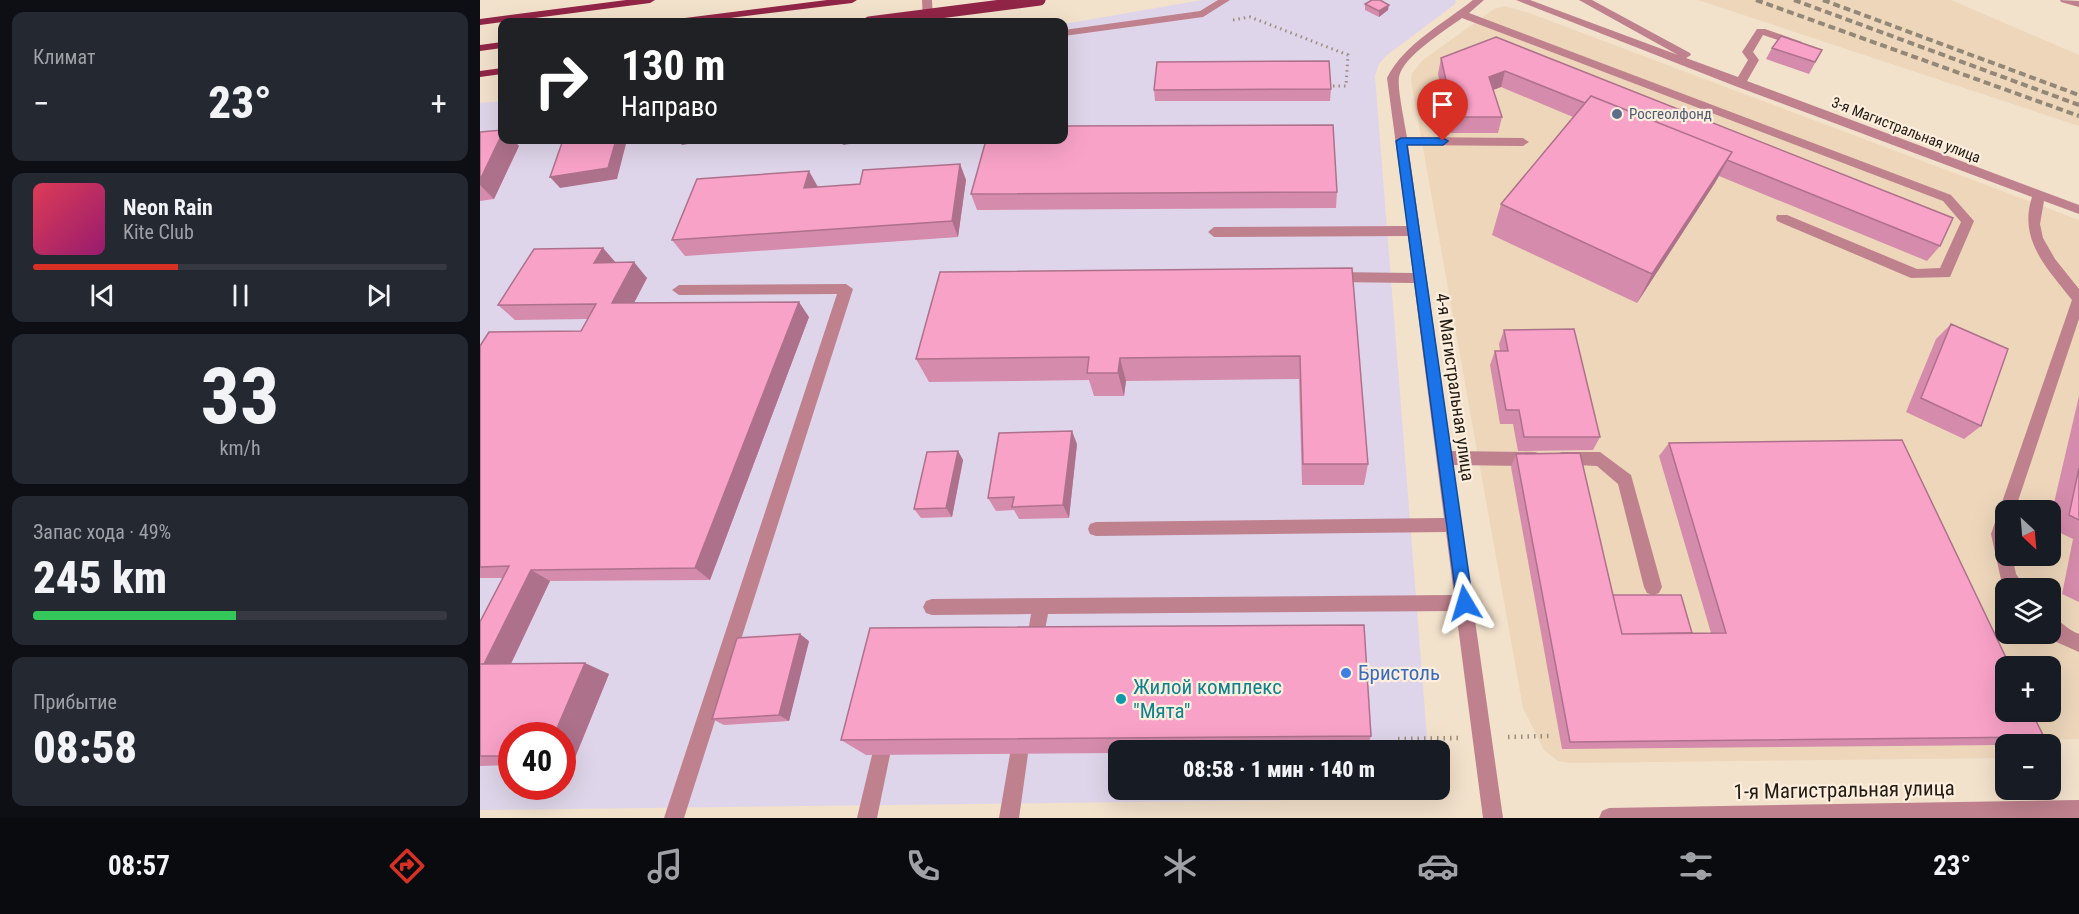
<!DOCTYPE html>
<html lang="ru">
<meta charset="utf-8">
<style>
body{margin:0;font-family:"Roboto Condensed",sans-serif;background:#242831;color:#f1f3f6;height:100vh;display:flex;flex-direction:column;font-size:22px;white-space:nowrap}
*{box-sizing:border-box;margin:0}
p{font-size:20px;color:#9ea1a6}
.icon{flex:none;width:33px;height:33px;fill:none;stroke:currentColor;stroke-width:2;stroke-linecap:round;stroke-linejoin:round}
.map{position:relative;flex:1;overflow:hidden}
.sheet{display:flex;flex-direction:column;gap:12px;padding:12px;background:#0d0f14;width:480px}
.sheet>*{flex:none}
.hud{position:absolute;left:18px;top:18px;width:570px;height:126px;border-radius:12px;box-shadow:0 6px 24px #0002;background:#202124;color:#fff;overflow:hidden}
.needle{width:39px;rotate:154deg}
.buttons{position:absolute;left:1515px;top:500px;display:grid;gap:12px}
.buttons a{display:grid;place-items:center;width:66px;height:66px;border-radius:12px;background:#171b24;box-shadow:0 6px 24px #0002;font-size:30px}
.speed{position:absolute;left:18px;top:722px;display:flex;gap:12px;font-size:30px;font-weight:700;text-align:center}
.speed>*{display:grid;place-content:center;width:78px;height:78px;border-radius:50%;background:#171b24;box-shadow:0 6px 24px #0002;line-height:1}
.speed .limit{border:9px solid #d22;background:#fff;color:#111}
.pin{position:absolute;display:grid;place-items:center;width:51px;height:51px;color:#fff;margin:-62px -26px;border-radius:50% 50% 50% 0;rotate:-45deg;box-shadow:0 0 6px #0007}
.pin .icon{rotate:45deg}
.me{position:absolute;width:66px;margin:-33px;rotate:353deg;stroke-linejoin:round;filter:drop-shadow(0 0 4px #0008)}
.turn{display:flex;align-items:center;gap:21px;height:126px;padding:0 24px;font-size:27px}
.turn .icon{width:78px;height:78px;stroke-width:2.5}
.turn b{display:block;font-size:42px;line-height:51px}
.big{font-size:45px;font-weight:800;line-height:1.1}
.sheet .widget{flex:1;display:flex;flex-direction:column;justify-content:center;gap:9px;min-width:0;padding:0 21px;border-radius:12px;background:#242831}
.sheet .dial{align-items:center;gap:0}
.dial b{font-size:78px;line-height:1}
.song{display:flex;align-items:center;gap:18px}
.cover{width:72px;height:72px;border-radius:9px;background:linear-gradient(135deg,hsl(350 70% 55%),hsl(320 70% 35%))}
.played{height:6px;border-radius:3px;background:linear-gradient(90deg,#d93025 35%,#363941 35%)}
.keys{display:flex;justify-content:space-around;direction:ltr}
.heat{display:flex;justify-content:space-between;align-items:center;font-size:33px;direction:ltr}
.charge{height:9px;border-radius:4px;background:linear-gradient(90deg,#34c759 49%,#363941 0)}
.trip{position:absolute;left:628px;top:740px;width:342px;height:60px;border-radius:12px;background:#171b24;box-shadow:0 6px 24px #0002;font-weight:800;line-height:60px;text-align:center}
.dock{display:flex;height:96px;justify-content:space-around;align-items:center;background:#090b0e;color:#9ea1a6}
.dock .icon{width:42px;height:42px}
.dock .current{color:#d93025}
.dock b{font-size:27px;color:#f1f3f6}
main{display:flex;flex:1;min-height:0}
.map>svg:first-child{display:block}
.built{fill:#edd6ba;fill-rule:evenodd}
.industrial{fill:#dfd5ea;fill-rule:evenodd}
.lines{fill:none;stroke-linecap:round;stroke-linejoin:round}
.path-far1{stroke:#9a8e7d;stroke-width:3;stroke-dasharray:1.5 4;stroke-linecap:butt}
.path{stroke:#9a8e7d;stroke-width:4.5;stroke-dasharray:1.5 5;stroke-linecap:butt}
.minor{fill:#be818d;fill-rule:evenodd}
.major{fill:#912547;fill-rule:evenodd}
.rail{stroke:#938778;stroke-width:4;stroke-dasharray:7 4;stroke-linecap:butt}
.major-bridge{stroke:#912547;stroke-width:11}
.wall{fill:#d58bab}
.shaded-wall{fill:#ae718b}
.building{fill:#f8a2c7;stroke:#ae718b;stroke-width:1.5}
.route{fill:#1a73e8;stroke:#114b97;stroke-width:1.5}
.service-dot{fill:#5c6f8a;stroke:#fdeedd;stroke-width:2}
.shop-dot{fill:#3f7fe0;stroke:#fdeedd;stroke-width:2}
.culture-dot{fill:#0f9aa8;stroke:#fdeedd;stroke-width:2}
.labels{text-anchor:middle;stroke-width:4.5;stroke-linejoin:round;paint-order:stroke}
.far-service-label{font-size:15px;fill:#4e5e75;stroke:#fdeedd;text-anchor:start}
.far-street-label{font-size:15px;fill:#211b13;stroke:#fdeedd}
.street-label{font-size:18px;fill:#211b13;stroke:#fdeedd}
.near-shop-label{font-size:21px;fill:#366cbe;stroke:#fdeedd;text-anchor:start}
.near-culture-label{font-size:21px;fill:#0d838f;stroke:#fdeedd;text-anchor:start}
.near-street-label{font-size:21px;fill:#211b13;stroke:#fdeedd}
</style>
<main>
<section class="sheet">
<div class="widget"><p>Климат</p>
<div class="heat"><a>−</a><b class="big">23°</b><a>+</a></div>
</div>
<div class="widget">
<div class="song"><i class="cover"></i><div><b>Neon Rain</b><p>Kite Club</p></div></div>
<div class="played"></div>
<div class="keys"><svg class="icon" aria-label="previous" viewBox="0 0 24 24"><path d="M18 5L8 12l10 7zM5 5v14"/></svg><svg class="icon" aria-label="pause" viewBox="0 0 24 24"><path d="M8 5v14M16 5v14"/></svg><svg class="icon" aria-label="next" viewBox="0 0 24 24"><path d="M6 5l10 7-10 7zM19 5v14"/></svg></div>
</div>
<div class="widget dial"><b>33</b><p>km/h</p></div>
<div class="widget"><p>Запас хода · 49%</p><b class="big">245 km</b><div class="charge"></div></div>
<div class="widget"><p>Прибытие</p><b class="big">08:58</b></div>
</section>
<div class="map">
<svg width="1599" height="818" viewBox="0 0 1599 818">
<rect width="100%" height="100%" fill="#f2e1cb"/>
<!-- built -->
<path class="built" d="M1218,0H1471L1599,55V126Z
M1025,6L1049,13L1599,220V739L1541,740L1543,744H1526L1525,758L1092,763L1078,761L1064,750L1043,708L931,81L932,73L943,60L1014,9ZM1526,510H1570V555H1526ZM1526,588H1570V633H1526ZM1526,666H1570V711H1526Z"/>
<!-- industrial -->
<path class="industrial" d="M722,0H976L975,4L907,55L899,64L895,76L948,750H639V789H939L922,797L894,799L0,810V103L22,101V140H584V24ZM32,735H82V786H32Z"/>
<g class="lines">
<!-- path-far1 -->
<path class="path-far1" d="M753,20L770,17L868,55L866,86H849
M584,100L587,99L584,115"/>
<!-- path -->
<path class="path" d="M1028,737L1069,736
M918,739L979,738
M921,789L922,797"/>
<!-- minor -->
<path class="minor" d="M442,0H452L453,22H443Z
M738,0H750L723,17L584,36V30L720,11Z
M993,0H1004L989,13L1471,195L1494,221L1470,277L1431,278L1297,221L1296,218L1297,215H1307L1437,269L1460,268L1481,222L1463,201L982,18C966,30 923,56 919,77C917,88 925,124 927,137L1043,138L1049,142L1043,146L928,145L971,451L1055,452L1061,454L1063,459L1061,464L1055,466L973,465L1023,818H1003L976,611L568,614L561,651L555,654L549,651L546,645L551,614L452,615L446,613L443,607L446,601L452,599L974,595L966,532L616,536L610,534L608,529L610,524L616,522L964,518L934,283L854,282L847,277L854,272L933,273L928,236L734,237L728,232L734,227L927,226L907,78C925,43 963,24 993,0Z
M1036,0H1050L1198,55L1099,0H1112L1210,53L1211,55L1206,58L1258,77L1268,60L1262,52L1277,29H1285L1322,42V46L1318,47L1283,35L1273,52L1279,60L1267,81L1599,205V214L1564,201L1560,224L1563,238L1575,259L1599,289V319L1535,510H1526V555H1532L1536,574L1546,588H1526L1522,584L1511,534L1592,300C1567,268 1538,240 1552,197L1255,86Z
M1580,0L1599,1V7L1581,2Z
M366,284L373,289L204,818H184L357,294L199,295L192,290L199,285Z
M1082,452H1120L1151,475L1182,587L1179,593L1173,595L1167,593L1164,587L1138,484L1117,466L1076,464L1074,459L1076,454Z
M1570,616C1581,620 1586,629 1599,634V652L1574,641L1567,633H1570Z
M539,745L546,747L548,754L539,818H519L530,754L532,747Z
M401,746L408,748L410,755L397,818H377L392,755L394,748Z
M1599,800V818H1119L1122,811L1129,808Z"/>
<!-- major -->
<path class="major" d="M146,0H175L170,3L0,25V19Z
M347,0H377L372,3L218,22H192L197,19Z
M22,42V48L0,51V45Z
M22,68V74L0,77V71Z"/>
<!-- rail -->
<path class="rail" d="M1276,0L1599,116
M1314,0L1599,105
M1343,0L1599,95"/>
<!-- major-bridge -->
<path class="major-bridge" d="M389,22L560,0"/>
</g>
<!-- wall -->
<path class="wall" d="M885,4L908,10L899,17L885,10Z
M1016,37L1460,246L1447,261L1239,176L1157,303L1012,235L1021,204L1093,117L1021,87L1013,90L1022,117L1018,133H971L958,74L961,58Z
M1292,48L1342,50L1329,74L1286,59Z
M851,89L850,101H675L674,90Z
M0,132L22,140H33L39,146L14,199L0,201Z
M480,164L486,180L478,237L205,256L192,240L338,187L380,184Z
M857,192L856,208L497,210L491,194Z
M123,248L135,262L167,278L154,303L329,317L230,580L70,581L31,664L129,674L92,765H82V735H32V765L0,766V622L23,578H0V346L101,331L108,319L35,320L18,305Z
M872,268L888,464L884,485H822L819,379L646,381L644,396H614L609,380L449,382L436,359Z
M1471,324L1501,426L1484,439L1426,412L1456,339Z
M1024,330L1120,437L1113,450L1038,451L1033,424H1020L1010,365L1015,351H1020L1019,344Z
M1599,396V602L1582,594L1593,539L1570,528V520Z
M1189,443L1564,737L1543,744L1526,745L1082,749L1031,467L1036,454L1133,595L1212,633H1231L1179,456Z
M597,444L589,518L539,519L534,510L516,511L508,498Z
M478,451L483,460L472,517L441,518L434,509Z
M329,641L309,721L244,725L232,719Z
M891,736L886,750H639V753L386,755L361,740Z"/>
<!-- shaded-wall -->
<path class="shaded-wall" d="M909,5L908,10L899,17V11Z
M1025,71L1021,87L1005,93L1009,77Z
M22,134V140H33L39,146L14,199L0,185V180Z
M136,140H147L137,179L80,188L70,177Z
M198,140H233L202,145Z
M361,140H395L363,145Z
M1252,152L1235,183L1157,303L1172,274Z
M480,164L486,180L478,237L472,221Z
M329,171L338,187L324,188Z
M123,248L137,264L114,263Z
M154,262L167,278L146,318L132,303Z
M319,302L329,317L230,580L215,568Z
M640,358L646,381L644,396L638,373Z
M592,431L597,444L589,518L583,505Z
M478,451L483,460L472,517L466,508Z
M51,570L70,581L25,676L3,667Z
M320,634L329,641L309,721L299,715Z
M105,663L129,674L92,765L82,762V735H74Z"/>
<!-- building -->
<path class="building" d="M892,0H900L909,5L899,11L885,4Z
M1301,36L1342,50L1335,62L1292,48Z
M1016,37L1473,218L1460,246L1247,160L1252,152L1111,96L1105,103L1025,71L1009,77L1022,117H974L961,58Z
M849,61L851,89L674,90L677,62Z
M1111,96L1252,152L1172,274L1021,204Z
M853,125L857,192L491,194L506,140H584V126Z
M22,130V134L0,180V132Z
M83,140H136L128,168L70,177Z
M480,164L472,221L192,240L217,179L329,171L324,188L380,184L383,170Z
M123,248L114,263L154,262L132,303L319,302L215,568L51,570L4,664H0V622L29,566L0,567V346L9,332L101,331L116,304L18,305L54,249Z
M872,268L888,464H823L820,356L640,358L638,373H607L609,357L436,359L460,272Z
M1471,324L1528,349L1501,426L1441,398Z
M1094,329L1120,437H1044L1039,410H1026L1015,351H1028L1024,330Z
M592,431L583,505L532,507L534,497L508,498L519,433Z
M1422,440L1530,666H1526V711H1551L1564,737L1090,742L1036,454L1100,453L1142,634L1246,633L1189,443Z
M478,451L466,508L434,509L447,452Z
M1599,468V520L1589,515Z
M1133,595H1201L1212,633L1142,634Z
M884,625L891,736L361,740L390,628Z
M320,634L299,715L232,719L257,638Z
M105,663L74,735H32V756H0V664Z"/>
<!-- route -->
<path class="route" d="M921,138H963L968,141L963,145H927L993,603L990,608L985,611L979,608L977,603L916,141Z"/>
<!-- markers -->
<circle class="service-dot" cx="1137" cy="114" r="6"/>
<circle class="shop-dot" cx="866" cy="673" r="6"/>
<circle class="culture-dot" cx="641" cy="699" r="6"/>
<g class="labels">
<!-- far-service labels -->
<g class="far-service-label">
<text x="1149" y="119">Росгеолфонд</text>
</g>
<!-- far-street labels -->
<g class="far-street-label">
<text transform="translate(1426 130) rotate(21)" y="5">3-я Магистральная улица</text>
</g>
<!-- street labels -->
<g class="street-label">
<text transform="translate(975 387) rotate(82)" y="6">4-я Магистральная улица</text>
</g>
<!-- near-shop labels -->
<g class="near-shop-label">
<text x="878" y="680">Бристоль</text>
</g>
<!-- near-culture labels -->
<g class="near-culture-label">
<text x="653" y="694">Жилой комплекс<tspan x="653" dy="24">"Мята"</tspan></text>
</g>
<!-- near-street labels -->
<g class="near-street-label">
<text transform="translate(1364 790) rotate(-1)" y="7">1-я Магистральная улица</text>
</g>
</g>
</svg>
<div class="buttons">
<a><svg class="needle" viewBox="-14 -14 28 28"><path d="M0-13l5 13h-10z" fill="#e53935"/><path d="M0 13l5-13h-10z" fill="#9ea1a6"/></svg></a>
<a><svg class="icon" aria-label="layers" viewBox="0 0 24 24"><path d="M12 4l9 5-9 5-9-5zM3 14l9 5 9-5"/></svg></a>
<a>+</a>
<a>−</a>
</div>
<div class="speed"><div class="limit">40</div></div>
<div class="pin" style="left:963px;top:141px;background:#d93025"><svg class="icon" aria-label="arrive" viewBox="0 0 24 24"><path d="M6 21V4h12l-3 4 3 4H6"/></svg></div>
<svg class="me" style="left:985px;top:603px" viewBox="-20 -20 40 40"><path d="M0-17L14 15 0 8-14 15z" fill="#1a73e8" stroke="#fff" stroke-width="4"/></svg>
<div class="trip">08:58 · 1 мин · 140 m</div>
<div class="hud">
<div class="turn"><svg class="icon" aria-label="right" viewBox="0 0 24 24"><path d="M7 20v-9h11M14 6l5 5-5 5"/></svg><div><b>130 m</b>Направо</div></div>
</div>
</div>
</main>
<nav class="dock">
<b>08:57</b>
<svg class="icon current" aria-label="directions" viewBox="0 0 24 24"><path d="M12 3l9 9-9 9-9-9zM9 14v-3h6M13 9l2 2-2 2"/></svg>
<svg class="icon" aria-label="music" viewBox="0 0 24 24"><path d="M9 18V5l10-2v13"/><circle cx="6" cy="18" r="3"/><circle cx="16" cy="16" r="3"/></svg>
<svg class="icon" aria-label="phone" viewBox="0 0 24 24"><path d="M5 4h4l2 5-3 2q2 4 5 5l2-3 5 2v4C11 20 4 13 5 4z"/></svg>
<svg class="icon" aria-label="climate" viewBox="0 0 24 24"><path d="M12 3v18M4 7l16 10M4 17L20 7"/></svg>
<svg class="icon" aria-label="car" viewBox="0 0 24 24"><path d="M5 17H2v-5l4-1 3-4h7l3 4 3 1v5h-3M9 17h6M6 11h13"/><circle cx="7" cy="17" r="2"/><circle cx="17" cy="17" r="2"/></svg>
<svg class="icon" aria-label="filters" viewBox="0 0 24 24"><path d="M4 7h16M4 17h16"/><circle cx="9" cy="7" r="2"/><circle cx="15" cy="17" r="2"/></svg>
<b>23°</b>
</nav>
